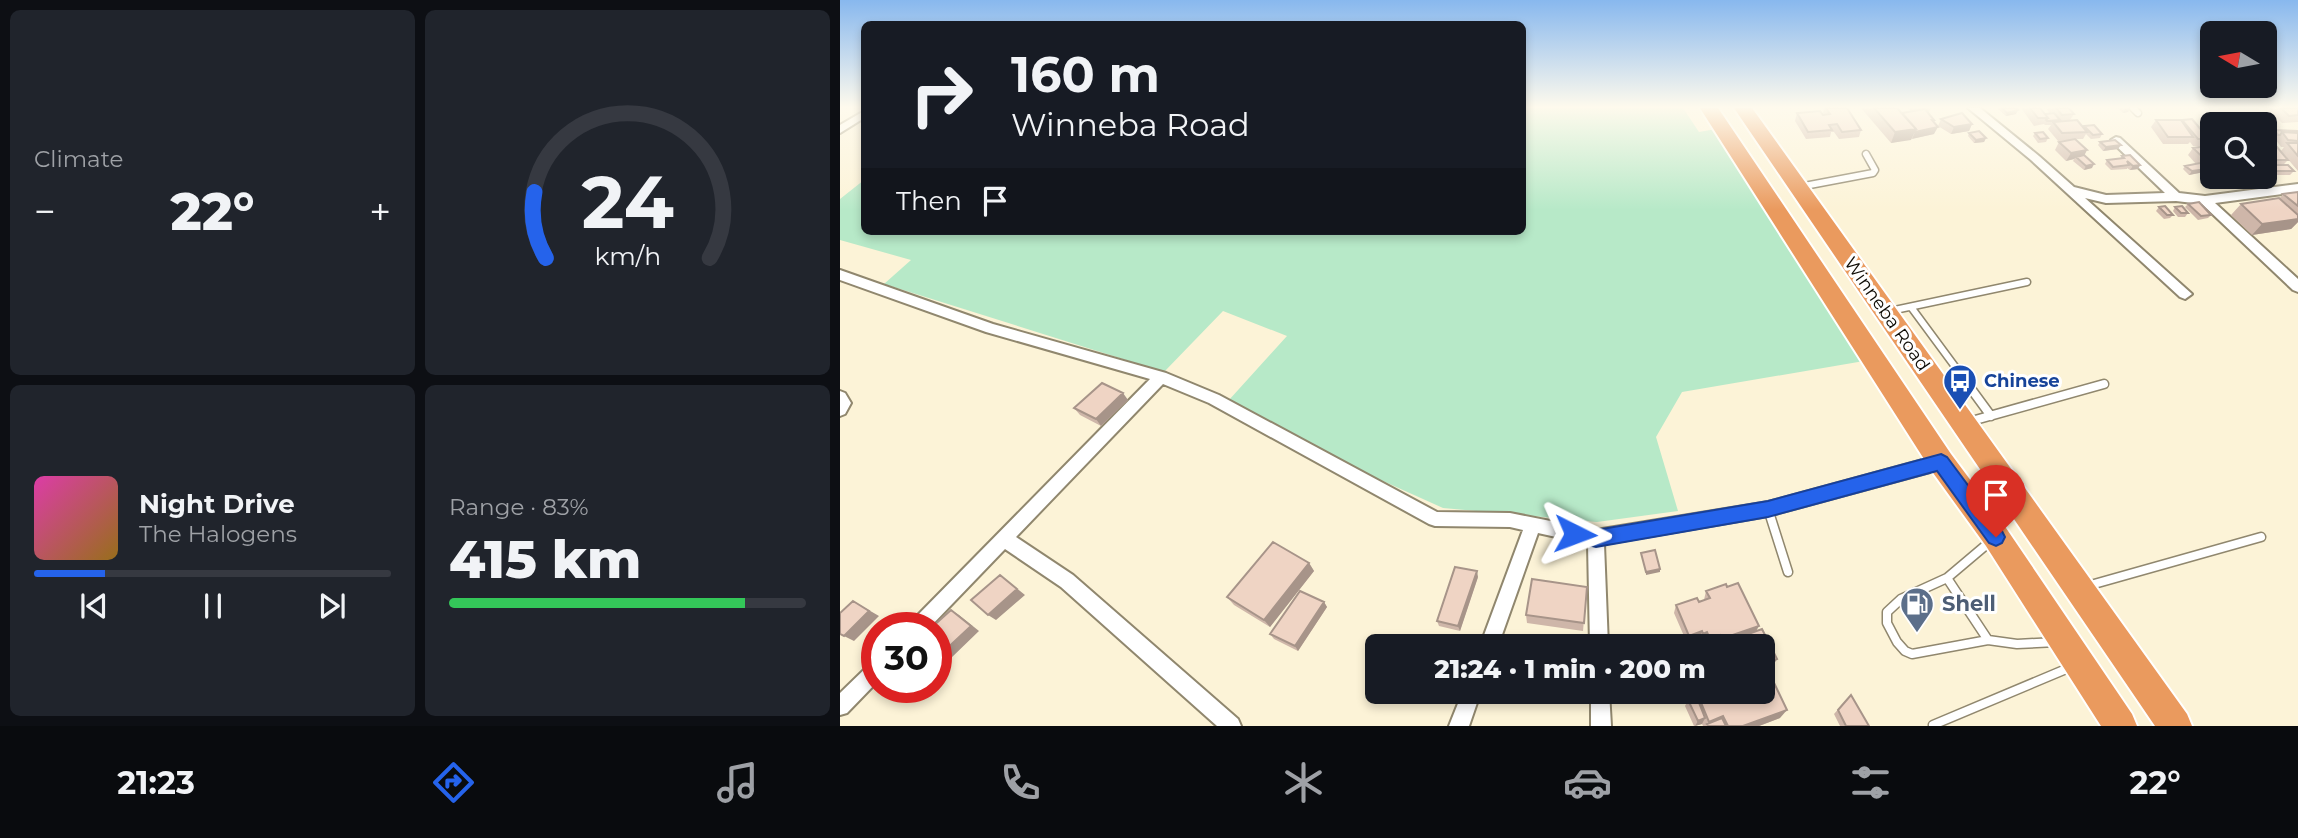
<!DOCTYPE html>
<meta charset="utf-8">
<style>
body{margin:0;font-family:Montserrat,sans-serif;background:#20242c;color:#f1f3f6;height:100vh;display:flex;flex-direction:column;font-size:26px;white-space:nowrap}
*{box-sizing:border-box;margin:0}
p{font-size:23px;color:#9ea1a6}
.icon{flex:none;width:38px;height:38px;fill:none;stroke:currentColor;stroke-width:2;stroke-linecap:round;stroke-linejoin:round}
.map{position:relative;flex:1;overflow:hidden}
.details{display:flex;flex-direction:column;gap:10px;padding:10px;background:#0d0f14;width:840px}
.details>*{flex:none}
.banner{position:absolute;left:21px;top:21px;width:665px;height:214px;border-radius:10px;box-shadow:0 4px 10px #0003;background:#171b24;color:#f1f3f6;overflow:hidden}
.needle{width:46px;rotate:280deg}
.fabs{position:absolute;left:1360px;top:21px;display:grid;gap:14px}
.fabs a{display:grid;place-items:center;width:77px;height:77px;border-radius:10px;background:#171b24;box-shadow:0 4px 10px #0003;font-size:35px}
.speed{position:absolute;left:21px;top:612px;display:flex;gap:14px;font-size:35px;font-weight:700;text-align:center}
.speed>*{display:grid;place-content:center;width:91px;height:91px;border-radius:50%;background:#171b24;box-shadow:0 4px 10px #0003;line-height:1}
.speed .limit{border:10px solid #d22;background:#fff;color:#111}
.pin{position:absolute;display:grid;place-items:center;width:60px;height:60px;color:#fff;margin:-72px -30px;border-radius:50% 50% 50% 0;rotate:-45deg;box-shadow:0 0 7px #0007}
.pin .icon{rotate:45deg}
.me{position:absolute;width:77px;margin:-38px;rotate:93deg;stroke-linejoin:round;filter:drop-shadow(0 0 5px #0008)}
.turn{display:flex;align-items:center;gap:24px;height:147px;padding:0 35px;font-size:32px}
.turn .icon{width:91px;height:91px;stroke-width:2.5}
.turn b{display:block;font-size:49px;line-height:60px}
.then{display:flex;align-items:center;height:66px;padding:0 35px;background:#0003;gap:14px;font-size:26px}
.big{font-size:52px;font-weight:800;line-height:1.1}
.details .card{flex:1;display:flex;flex-direction:column;justify-content:center;gap:10px;min-width:0;padding:0 24px;border-radius:10px;background:#20242c}
.details .dial{align-items:center;gap:0}
.dial svg{height:182px;overflow:visible;fill:none;stroke:#363941;stroke-width:7;stroke-linecap:round;text-anchor:middle}
.dial text{fill:#f1f3f6;stroke:none}
.song{display:flex;align-items:center;gap:21px}
.cover{width:84px;height:84px;border-radius:10px;background:linear-gradient(135deg,hsl(320 70% 55%),hsl(40 70% 35%))}
.played{height:7px;border-radius:4px;background:linear-gradient(90deg,#2563eb 20%,#363941 20%)}
.keys{display:flex;justify-content:space-around;direction:ltr}
.heat{display:flex;justify-content:space-between;align-items:center;font-size:38px;direction:ltr}
.charge{height:10px;border-radius:5px;background:linear-gradient(90deg,#34c759 83%,#363941 0)}
.details .tiles{flex:1;display:grid;gap:10px;grid-template-columns:repeat(2,1fr)}
.trip{position:absolute;left:525px;top:634px;width:410px;height:70px;border-radius:10px;background:#171b24;box-shadow:0 4px 10px #0003;font-weight:800;line-height:70px;text-align:center}
.tab-bar{display:flex;height:112px;justify-content:space-around;align-items:center;background:#090b0e;color:#9ea1a6}
.tab-bar .icon{width:49px;height:49px}
.tab-bar .current{color:#2563eb}
.tab-bar b{font-size:32px;color:#f1f3f6}
main{display:flex;flex:1;min-height:0}
.map>svg:first-child{display:block}
.green{fill:#b7e9c8}
.lines{fill:none;stroke-linecap:round;stroke-linejoin:round}
.lane-far1-casing{stroke:#90876e;stroke-width:9}
.lane-casing{stroke:#90876e;stroke-width:11}
.street-casing{stroke:#90876e;stroke-width:4}
.highway-casing{stroke:#fff;stroke-width:4}
.lane-far1{stroke:#fff;stroke-width:6}
.lane{stroke:#fff;stroke-width:8}
.street{fill:#fff;fill-rule:evenodd}
.highway{fill:#ea9a5e;fill-rule:evenodd}
.wall{fill:#ceb6a9}
.shaded-wall{fill:#a79489}
.building{fill:#efd4c4;stroke:#a79489;stroke-width:2}
.route{fill:#2563eb;stroke:#184099;stroke-width:2}
.labels{text-anchor:middle;stroke-width:6;stroke-linejoin:round;paint-order:stroke}
.street-label{font-size:18px;fill:#0e0b04;stroke:#fff}
.transit-label{font-size:18px;font-weight:bold;fill:#164399;stroke:#fff;text-anchor:start}
.near-service-label{font-size:21px;font-weight:bold;fill:#4e5e75;stroke:#fff;text-anchor:start}
</style>
<main>
<section class="details">
<div class="tiles">
<div class="card"><p>Climate</p>
<div class="heat"><a>−</a><b class="big">22°</b><a>+</a></div>
</div>
<div class="card dial"><svg viewBox="0 0 100 80">
<path d="M14 69A42 42 0 1 1 86 69"/>
<path d="M14 69A42 42 0 0 1 9 40" stroke="#2563eb"/>
<text x="50" y="56" font-size="32" font-weight="700">24</text>
<text x="50" y="72" font-size="11">km/h</text>
</svg></div>
<div class="card">
<div class="song"><i class="cover"></i><div><b>Night Drive</b><p>The Halogens</p></div></div>
<div class="played"></div>
<div class="keys"><svg class="icon" aria-label="previous" viewBox="0 0 24 24"><path d="M18 5L8 12l10 7zM5 5v14"/></svg><svg class="icon" aria-label="pause" viewBox="0 0 24 24"><path d="M8 5v14M16 5v14"/></svg><svg class="icon" aria-label="next" viewBox="0 0 24 24"><path d="M6 5l10 7-10 7zM19 5v14"/></svg></div>
</div>
<div class="card"><p>Range · 83%</p><b class="big">415 km</b><div class="charge"></div></div>
</div>
</section>
<div class="map">
<svg width="1458" height="726" viewBox="0 0 1458 726">
<rect width="100%" height="100%" fill="#fcf3d7"/>
<!-- green -->
<path class="green" d="M683,108H843L859,132L876,129L1024,361L842,392L816,437L838,511L757,522L603,508L514,468L389,400L447,336L383,311L324,372L44,284L71,260L0,240V199L24,180V231H682Z"/>
<g class="lines">
<!-- lane-far1 casing -->
<g class="lane-far1-casing">
<path id="lane-far1" d="M1293,108L1298,113
M959,187L1033,173L1035,170L1026,154
M1071,307L1119,372
M1050,311L1187,282"/>
</g>
<!-- lane casing -->
<g class="lane-casing">
<path id="lane" d="M1118,371L1151,416
M1128,422L1264,384
M928,509L948,572
M1152,540L1107,578L1148,640L1177,644L1216,642
M1107,578L1061,599L1047,612V623L1057,642L1065,651L1072,654L1148,640
M1247,586L1421,537
M1093,725L1231,667"/>
</g>
<!-- street casing -->
<g class="street-casing">
<path id="street" d="M1128,108H1140L1199,156L1234,187L1266,195L1325,193L1272,142L1271,140L1276,137L1280,138L1339,193L1365,196L1458,184V192L1375,203L1458,279V292L1453,290L1362,204L1336,201L1266,203L1245,198L1352,294L1345,299L1340,297L1191,160Z
M24,111V118L0,133V125Z
M0,270L153,324L326,373L379,395L597,512L670,513L756,530L928,502L1101,455L1106,457L1109,462L1106,467L1101,469L928,516L764,544L768,646H750L748,544L698,533L658,646H640L683,530L670,527L595,526L589,524L369,403L323,384L176,537L233,575L398,719L401,726H377L221,587L165,549L89,628H68L71,622L310,379L146,332L0,280Z
M0,391L5,393L11,403L5,414L0,416Z
M37,660V682L7,713L0,715V693L31,663Z
M623,691H641L629,726H609Z
M751,691H769L771,726H751Z"/>
</g>
<!-- highway casing -->
<g class="highway-casing">
<path id="highway" d="M860,108H878L1111,454L1166,528L1292,714L1297,726H1261L1146,546L1091,470Z
M894,108H912L1347,714L1352,726H1315Z"/>
</g>
<!-- lane-far1 -->
<use href="#lane-far1" class="lane-far1"/>
<!-- lane -->
<use href="#lane" class="lane"/>
<!-- street -->
<use href="#street" class="street"/>
<!-- highway -->
<use href="#highway" class="highway"/>
</g>
<!-- wall -->
<path class="wall" d="M984,108H1007L1021,130L1019,137L999,139L994,132H991L990,137L966,139L955,121L957,113L984,115L983,113Z
M1021,108H1057L1062,113L1071,112L1068,108H1091L1089,112H1087L1093,122L1094,134L1051,143Z
M1158,108H1176V114L1166,116L1158,109Z
M1181,108H1200L1205,114H1210L1206,108H1229L1234,114L1230,120L1244,127V126L1262,134L1260,138L1251,139L1246,134L1243,139H1236L1247,150L1244,155L1252,168L1244,170L1233,161L1234,159L1226,161L1215,150L1219,142L1233,140L1218,141L1208,129L1211,125H1205L1204,124L1194,126Z
M1278,108H1290L1288,112L1283,113Z
M1429,108H1458V122L1442,123L1428,109Z
M1101,119L1132,124L1129,131L1111,134L1098,126Z
M1316,120L1341,121L1342,120L1364,134L1366,132H1372V172L1366,173L1364,172L1349,175L1343,169L1345,166L1356,164L1348,155L1353,148L1366,146L1364,144L1363,146H1353L1350,142L1348,144H1323L1311,127Z
M1435,130L1458,131V171L1441,151L1444,147H1441L1436,140L1437,139H1435L1431,133Z
M1129,133L1146,138L1144,142L1134,143L1128,136Z
M1195,133L1208,138L1206,142L1198,143L1193,136Z
M1260,142L1278,149L1263,151L1258,145Z
M1424,147L1448,160L1443,165L1454,171L1450,175H1428L1424,171Z
M1282,156L1300,165L1298,169L1290,170L1287,168V169L1271,170L1265,164L1267,160L1280,159Z
M1427,176L1421,184H1399L1393,177Z
M1458,192V222L1451,229L1412,235L1391,215L1401,204L1439,199L1443,194Z
M1348,204L1371,215L1368,218L1358,220L1345,207Z
M1319,207L1333,215L1330,218L1324,219L1316,211Z
M1335,207L1348,213L1345,217H1338L1333,211Z
M288,400L261,426L240,415L234,408Z
M469,563L474,571L430,627L394,605L387,597Z
M638,577L620,631L599,626L597,621Z
M747,587L743,631L687,623L686,615Z
M866,591L916,632L937,659L931,668L928,670L940,718L919,726H863L862,724L854,726L845,706L848,700L855,697L853,691H922L877,643L867,646L865,640L861,641L860,639L847,643L834,613L836,605L864,600Z
M484,602L487,607L458,651L434,639L430,634Z
M1011,695L1029,726H1000L994,714Z"/>
<!-- shaded-wall -->
<path class="shaded-wall" d="M1290,108L1288,112L1283,113L1285,109Z
M1178,110L1176,114L1166,116L1167,113Z
M1132,124L1129,131L1111,134L1114,127Z
M1098,127L1094,134L1072,139L1075,132Z
M1076,129L1071,140L1051,143L1055,132Z
M1146,138L1144,142L1134,143L1136,140Z
M1281,145L1278,149L1263,151L1266,147Z
M1247,150L1243,158L1236,157L1234,159L1226,161L1231,153Z
M1254,164L1252,168L1244,170L1246,166Z
M1300,165L1298,169L1290,170L1293,166Z
M1367,169L1364,172L1349,175L1352,171Z
M1458,219V222L1451,229L1412,235L1422,224Z
M283,393L288,400L261,426L256,419Z
M469,563L474,571L430,627L424,620Z
M820,569V572L806,575V572Z
M637,571L638,577L620,631L618,626Z
M160,575L185,595L156,620L148,615Z
M13,601L39,616L14,641L4,636Z
M484,602L487,607L458,651L455,646Z
M111,610L119,615L139,631L110,659L101,654Z
M919,626L915,633L879,646L881,639Z
M862,631L860,639L847,643L849,636Z
M867,632L865,640L861,641L863,634Z
M880,635L877,643L868,646L870,639Z
M97,659L106,663L96,675V659Z
M937,659L931,668L922,672L925,664Z
M73,688H86L77,698L68,694Z
M947,710L940,718L919,726H903Z
M865,718L862,724L855,726L858,721Z"/>
<!-- building -->
<path class="building" d="M986,108H1007L1021,130L1002,132L997,124L989,125L992,130L968,132L957,113L980,111L983,115L990,114Z
M1034,108H1057L1076,129L1055,132Z
M1162,108H1176L1178,110L1167,113Z
M1190,108H1200L1208,118H1198Z
M1216,108H1229L1234,114L1222,115Z
M1441,108H1458V115L1449,116Z
M1085,109L1094,120H1092L1098,127L1075,132L1076,129L1062,113Z
M1122,113L1132,124L1114,127L1101,119Z
M1214,113L1220,120L1207,121L1206,120L1208,118L1205,114Z
M1352,119L1369,139H1358L1342,120Z
M1237,120L1247,132L1222,133L1213,122Z
M1316,120H1341L1353,137H1328Z
M1254,125L1262,134L1253,135L1244,126Z
M1435,130L1458,131V133L1442,132L1440,135H1438Z
M1139,131L1146,138L1136,140L1129,133Z
M1203,132L1208,138L1200,139L1195,133Z
M1366,132H1372V140Z
M1442,132L1458,133V141L1448,140Z
M1235,139L1247,150L1231,153L1219,142Z
M1275,140L1281,145L1266,147L1260,142Z
M1447,143H1458V156Z
M1367,146L1372,150V166L1353,148Z
M1424,147H1437L1448,160H1429L1424,154Z
M1244,155L1254,164L1246,166L1236,157Z
M1290,155L1300,165L1293,166L1287,161L1289,165L1273,167L1267,160L1284,158L1282,156Z
M1360,163L1367,169L1352,171L1345,166Z
M1425,165H1448L1454,171H1431Z
M1458,192V206L1443,194Z
M1439,198L1458,215V219L1422,224L1401,204Z
M1359,202L1371,215L1361,216L1348,204Z
M1325,206L1333,215H1327L1319,207Z
M1342,206L1348,213H1341L1335,207Z
M262,383L283,393L256,419L234,408Z
M433,542L469,563L424,620L387,597Z
M815,550L820,569L806,572L801,553Z
M615,567L637,571L618,626L597,621Z
M160,575L177,589L148,615L131,600Z
M692,579L747,587L744,623L686,615Z
M898,583L919,626L881,639L880,635L870,639L867,632L863,634L862,631L849,636L836,605L857,598L859,602L870,598L866,591L886,584L887,587Z
M460,591L484,602L455,646L430,634Z
M13,601L29,611L4,636L0,634V613Z
M111,610L131,626L101,654L96,650V628H91Z
M922,629L937,659L925,664L947,710L903,726H888L883,716L869,722L859,698L867,695L865,691H922V646H875Z
M668,637L702,640L701,646H666Z
M55,688H73L68,694Z
M858,691H863L865,696L859,698L858,700L865,718L858,721L848,700L860,695Z
M1011,695L1029,726H1006L998,710Z
M882,718L886,726H869L867,724Z"/>
<!-- sky -->
<linearGradient id="sky" x2="0" y2="1"><stop stop-color="#88b8ee"/><stop offset="0.51" stop-color="#fefaed"/><stop offset="1" stop-color="#fefaed" stop-opacity="0"/></linearGradient>
<rect width="1458" height="210" fill="url(#sky)"/>
<!-- route -->
<path class="route" d="M1101,454L1107,457L1162,531L1165,537L1162,543L1156,546L1149,543L1097,471L928,517L756,547L728,540L726,534L728,528L735,526L756,530L928,501Z"/>
<!-- icons -->
<defs>
<g id="bus-pin" transform="scale(1.75)"><path d="M0 17L-7.5 6A9.5 9.5 0 1 1 7.5 6Z" fill="#1a4fb4" stroke="#fff"/><path d="M-5-6H5V4H4V6H2V4H-2V6H-4V4H-5ZM-3.5-4V0h7V-4ZM-3.5 1.2v1.5H-2V1.2ZM2 1.2v1.5H3.5V1.2Z" fill="#fff"/></g>
<g id="fuel-pin" transform="scale(1.75)"><path d="M0 17L-7.5 6A9.5 9.5 0 1 1 7.5 6Z" fill="#5c6f8a" stroke="#fff"/><path d="M-5.5-6h7V0h2V4h1.3V-2.5L3-4.5l.8-.8L6-3V5H2.5V1h-1V6h-7ZM-4.2-4.7v3.2H.2V-4.7Z" fill="#fff"/></g>
</defs>
<g fill-rule="evenodd">
<use href="#bus-pin" x="1120" y="381"/>
<use href="#fuel-pin" x="1077" y="604"/>
</g>
<g class="labels">
<!-- street labels -->
<g class="street-label">
<text transform="translate(1047 314) rotate(55)" y="6">Winneba Road</text>
</g>
<!-- transit labels -->
<g class="transit-label">
<text x="1144" y="387">Chinese</text>
</g>
<!-- near-service labels -->
<g class="near-service-label">
<text x="1102" y="611">Shell</text>
</g>
</g>
</svg>
<div class="fabs">
<a><svg class="needle" viewBox="-14 -14 28 28"><path d="M0-13l5 13h-10z" fill="#e53935"/><path d="M0 13l5-13h-10z" fill="#9ea1a6"/></svg></a>
<a><svg class="icon" aria-label="search" viewBox="0 0 24 24"><circle cx="10" cy="10" r="6"/><path d="M15 15l6 6"/></svg></a>
</div>
<div class="speed"><div class="limit">30</div></div>
<div class="pin" style="left:1156px;top:537px;background:#d93025"><svg class="icon" aria-label="arrive" viewBox="0 0 24 24"><path d="M6 21V4h12l-3 4 3 4H6"/></svg></div>
<svg class="me" style="left:735px;top:534px" viewBox="-20 -20 40 40"><path d="M0-17L14 15 0 8-14 15z" fill="#2563eb" stroke="#fff" stroke-width="4"/></svg>
<div class="trip">21:24 · 1 min · 200 m</div>
<div class="banner">
<div class="turn"><svg class="icon" aria-label="right" viewBox="0 0 24 24"><path d="M7 20v-9h11M14 6l5 5-5 5"/></svg><div><b>160 m</b>Winneba Road</div></div>
<div class="then">Then<svg class="icon" aria-label="arrive" viewBox="0 0 24 24"><path d="M6 21V4h12l-3 4 3 4H6"/></svg></div>
</div>
</div>
</main>
<nav class="tab-bar">
<b>21:23</b>
<svg class="icon current" aria-label="directions" viewBox="0 0 24 24"><path d="M12 3l9 9-9 9-9-9zM9 14v-3h6M13 9l2 2-2 2"/></svg>
<svg class="icon" aria-label="music" viewBox="0 0 24 24"><path d="M9 18V5l10-2v13"/><circle cx="6" cy="18" r="3"/><circle cx="16" cy="16" r="3"/></svg>
<svg class="icon" aria-label="phone" viewBox="0 0 24 24"><path d="M5 4h4l2 5-3 2q2 4 5 5l2-3 5 2v4C11 20 4 13 5 4z"/></svg>
<svg class="icon" aria-label="climate" viewBox="0 0 24 24"><path d="M12 3v18M4 7l16 10M4 17L20 7"/></svg>
<svg class="icon" aria-label="car" viewBox="0 0 24 24"><path d="M5 17H2v-5l4-1 3-4h7l3 4 3 1v5h-3M9 17h6M6 11h13"/><circle cx="7" cy="17" r="2"/><circle cx="17" cy="17" r="2"/></svg>
<svg class="icon" aria-label="filters" viewBox="0 0 24 24"><path d="M4 7h16M4 17h16"/><circle cx="9" cy="7" r="2"/><circle cx="15" cy="17" r="2"/></svg>
<b>22°</b>
</nav>
